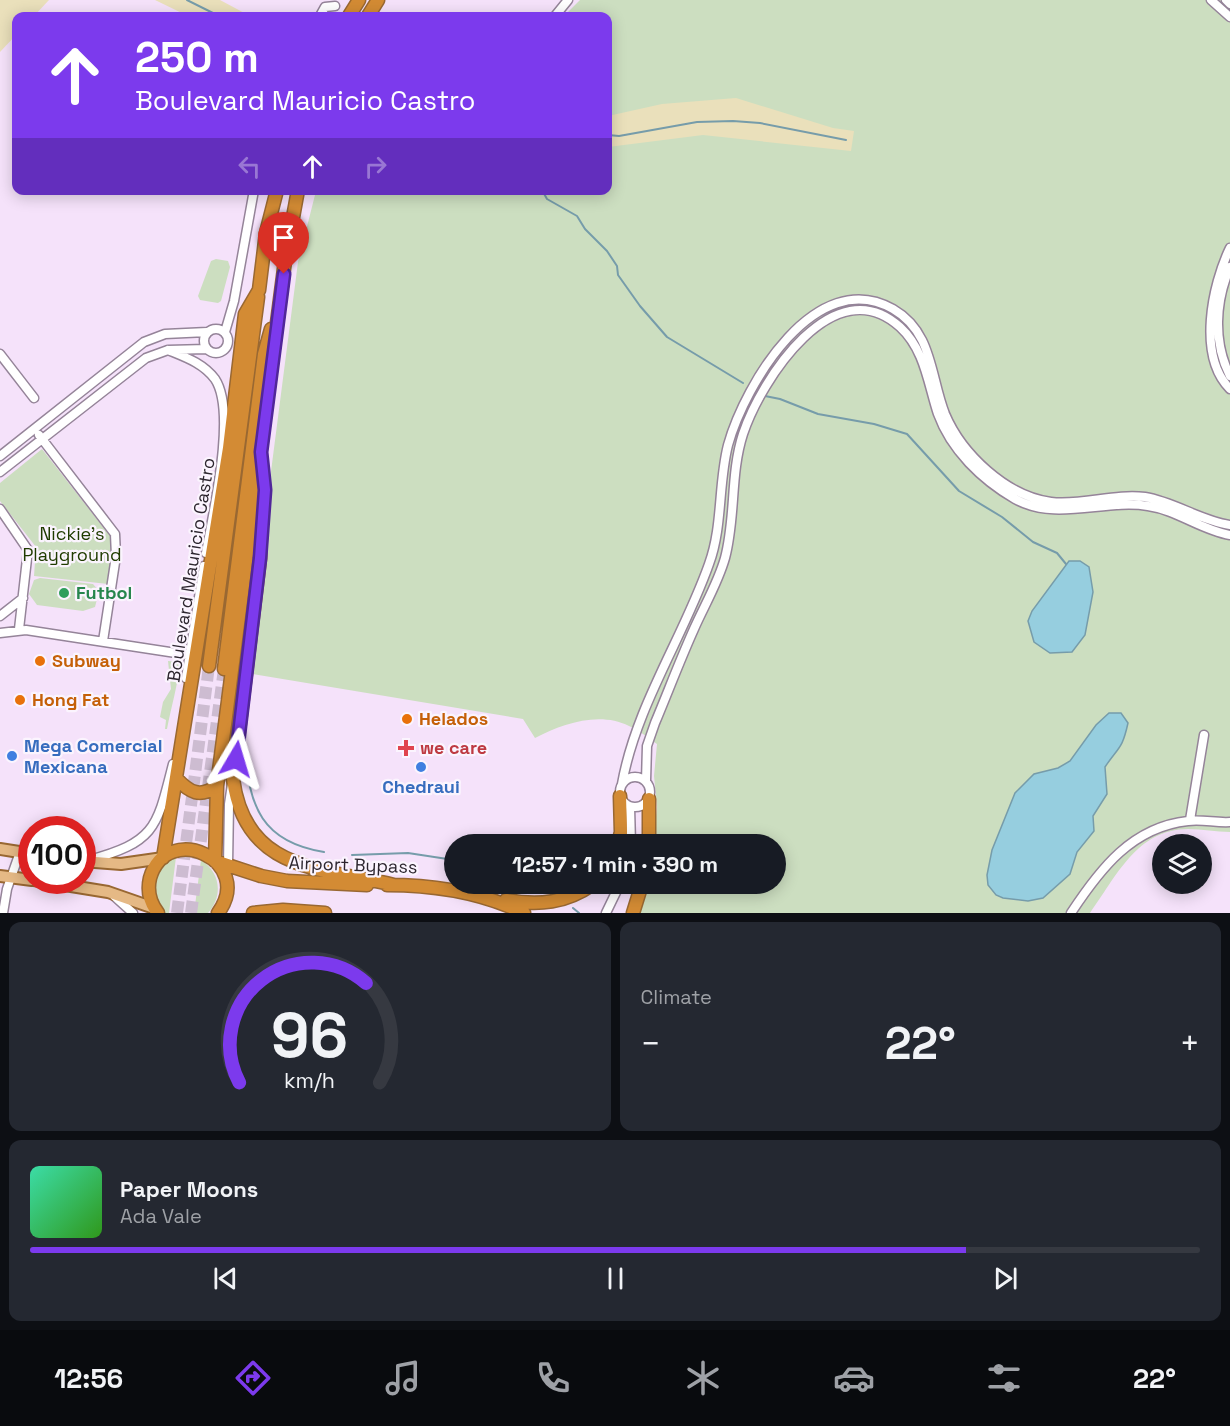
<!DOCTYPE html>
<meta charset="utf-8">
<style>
body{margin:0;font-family:"Space Grotesk",sans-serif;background:#242831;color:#f1f3f6;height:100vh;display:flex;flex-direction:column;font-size:22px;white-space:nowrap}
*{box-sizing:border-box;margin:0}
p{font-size:20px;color:#9ea1a6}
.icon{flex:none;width:33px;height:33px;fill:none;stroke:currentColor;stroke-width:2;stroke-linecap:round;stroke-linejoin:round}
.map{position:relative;height:913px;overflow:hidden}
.panel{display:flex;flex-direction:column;gap:9px;padding:9px;background:#0d0f14;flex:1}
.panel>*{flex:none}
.banner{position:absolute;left:12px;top:12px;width:600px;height:183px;border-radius:12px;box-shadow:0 3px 15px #0003;background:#7c3aed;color:#fff;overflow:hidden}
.tools{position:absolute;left:1152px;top:834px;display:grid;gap:12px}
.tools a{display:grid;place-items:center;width:60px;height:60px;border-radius:50%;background:#171b24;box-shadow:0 3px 15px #0003;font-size:30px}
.speed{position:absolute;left:18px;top:816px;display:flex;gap:12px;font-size:30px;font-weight:700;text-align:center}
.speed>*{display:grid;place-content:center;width:78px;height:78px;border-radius:50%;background:#171b24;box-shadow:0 3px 15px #0003;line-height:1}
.speed .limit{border:9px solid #d22;background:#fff;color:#111}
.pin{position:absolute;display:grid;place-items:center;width:51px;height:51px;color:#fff;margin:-62px -26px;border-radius:50% 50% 50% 0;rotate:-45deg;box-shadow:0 0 6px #0007}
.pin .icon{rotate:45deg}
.me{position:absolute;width:66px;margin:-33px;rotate:7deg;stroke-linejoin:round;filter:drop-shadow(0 0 4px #0008)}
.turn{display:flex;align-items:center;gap:21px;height:126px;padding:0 24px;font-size:27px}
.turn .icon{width:78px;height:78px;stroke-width:2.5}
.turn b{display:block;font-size:42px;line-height:51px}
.lanes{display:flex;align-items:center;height:57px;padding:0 24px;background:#0003;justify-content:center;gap:30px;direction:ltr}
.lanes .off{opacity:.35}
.big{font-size:45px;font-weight:700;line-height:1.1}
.panel .card{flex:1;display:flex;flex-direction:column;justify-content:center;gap:9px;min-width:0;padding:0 21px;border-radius:12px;background:#242831}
.panel .dial{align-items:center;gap:0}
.dial svg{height:156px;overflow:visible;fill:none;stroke:#363941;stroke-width:7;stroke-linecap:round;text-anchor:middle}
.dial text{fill:#f1f3f6;stroke:none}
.song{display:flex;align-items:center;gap:18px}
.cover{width:72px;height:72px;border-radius:9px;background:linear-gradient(135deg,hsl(160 70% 55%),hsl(110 70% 35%))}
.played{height:6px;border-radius:3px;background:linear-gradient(90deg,#7c3aed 80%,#363941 80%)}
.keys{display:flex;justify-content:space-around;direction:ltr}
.heat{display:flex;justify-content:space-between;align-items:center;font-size:33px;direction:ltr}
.panel .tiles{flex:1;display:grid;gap:9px;grid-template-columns:1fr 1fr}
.card:last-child{grid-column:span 2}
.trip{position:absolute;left:444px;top:834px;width:342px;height:60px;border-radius:30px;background:#171b24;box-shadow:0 3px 15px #0003;font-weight:700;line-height:60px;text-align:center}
.tabs{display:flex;height:96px;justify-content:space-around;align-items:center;background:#090b0e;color:#9ea1a6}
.tabs .icon{width:42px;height:42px}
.tabs .on{color:#7c3aed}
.tabs b{font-size:27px;color:#f1f3f6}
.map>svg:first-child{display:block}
.green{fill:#ccdec0}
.sand{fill:#eae0bb}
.water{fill:#96cedf;stroke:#769caa;stroke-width:1.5}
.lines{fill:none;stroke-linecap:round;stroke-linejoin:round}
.stream{stroke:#769caa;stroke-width:2}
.highway-tunnel{stroke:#cdbcd1;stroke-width:12;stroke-dasharray:12 6;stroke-linecap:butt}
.minor-casing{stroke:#958499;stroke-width:11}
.major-casing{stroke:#996832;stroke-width:14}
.highway-casing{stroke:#996832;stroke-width:15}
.minor{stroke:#fff;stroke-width:8}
.major{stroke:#e5b985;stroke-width:10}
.highway{stroke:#d38b34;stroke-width:12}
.route-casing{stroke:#51269a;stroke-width:15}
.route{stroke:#7c3aed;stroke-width:10}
.leisure-dot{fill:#2e9e5b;stroke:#fbf4fe;stroke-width:2}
.food-dot{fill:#e8710a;stroke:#fbf4fe;stroke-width:2}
.health-dot{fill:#e0444e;stroke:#fbf4fe;stroke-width:2}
.shop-dot{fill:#3f7fe0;stroke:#fbf4fe;stroke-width:2}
.labels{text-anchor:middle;stroke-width:4.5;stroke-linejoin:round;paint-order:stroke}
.park-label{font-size:18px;fill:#203c00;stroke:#fbf4fe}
.street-label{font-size:18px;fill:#2d262f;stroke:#fbf4fe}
.leisure-label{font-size:18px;font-weight:bold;fill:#27864d;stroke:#fbf4fe;text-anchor:start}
.food-label{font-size:18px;font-weight:bold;fill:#c56008;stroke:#fbf4fe;text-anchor:start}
.shop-label{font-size:18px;font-weight:bold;fill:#366cbe;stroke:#fbf4fe;text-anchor:start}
.health-label{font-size:18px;font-weight:bold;fill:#be3a42;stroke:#fbf4fe;text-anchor:start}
</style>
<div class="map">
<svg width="1230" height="913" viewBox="0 0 1230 913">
<rect width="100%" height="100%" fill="#f5e2fa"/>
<!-- green -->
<path class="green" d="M580,0H1230V832C1216,832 1202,829 1188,829C1137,829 1116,877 1090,913H639L647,884H776V844H653L657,807L654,776L657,744C648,738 639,730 629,726C599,711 562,724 535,738L523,719L253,674L265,518L298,262L316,191L608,190V16H564Z
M216,259L228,261L230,267L221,301L218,303L200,300L198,296L211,261Z
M42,449L114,541L108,584L34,576L36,547L0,501V483Z
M40,578L93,584L99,591L95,607L83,611L37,605L29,594L34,580Z
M168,661L180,662C178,685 171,707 167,729H165L166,720L160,717L163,702L171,689Z
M176,857L169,913H162L152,891L160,867Z
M201,860C221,873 223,896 208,913H194Z"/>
<!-- sand -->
<path class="sand" d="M0,0H49L34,16H16V35L0,52Z
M155,0H220L250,16H188Z
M736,98L833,128L854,131L851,151L703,135L608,147V116L662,104Z"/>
<!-- water -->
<path class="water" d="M1069,561H1080L1089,567L1093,592L1085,635L1072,652L1050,653L1034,642L1028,621L1032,611Z
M1109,713H1121L1128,723C1122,750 1119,746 1105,767L1107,794L1093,816L1094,831L1077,852L1070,874L1043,898L1028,901L1003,898L996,895L988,885L987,875L992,850L1015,793L1034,774L1058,768L1070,761L1096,725Z"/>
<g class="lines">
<!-- stream -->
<path class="stream" d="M187,0L219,16
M608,135L619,136L697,122L733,121L760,123L846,140
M542,190L547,199L577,216L585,229L607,251L617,266L618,275L640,306L667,337L743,383
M765,396L780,399L818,414L874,424L907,434L959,491L1002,517L1033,542L1057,553L1066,564
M245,749C249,807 262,842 324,852
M352,855L408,853L454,860
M533,884L541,890
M573,908L579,913"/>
<!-- highway-tunnel -->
<path class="highway-tunnel" d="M177,913L209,666
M191,913L224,669"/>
<!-- minor casing -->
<g class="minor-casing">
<path id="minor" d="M1211,0L1230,17
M1226,0L1230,4
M320,16L325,7L335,6
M555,16L568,0
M1230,248C1212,285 1197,356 1230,389
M1230,267C1215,302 1213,342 1230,376
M204 341a12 12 0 1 1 24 0a12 12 0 1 1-24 0Z
M225,332L234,301L254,190
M168,350C185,357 203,363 215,379C237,412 213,513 206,553
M0,354L34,398
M39,435L115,534L116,556L103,641
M0,456L144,342L165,334L207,332
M0,472L146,358L168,350L206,349
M0,509L28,550L19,629
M0,616L23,598
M0,633L26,630L189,655
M186,678L204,566
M620 792a15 15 0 1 1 30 0a15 15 0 1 1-30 0Z
M646,781L647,746L655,723C668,692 680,660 694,629C704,606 718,583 725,558C736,517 730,474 743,434C761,380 834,267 900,327C925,350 928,384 938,414C951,450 982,480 1015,499C1056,522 1104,499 1148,506C1177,510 1201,530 1230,535
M622,784C636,706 683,638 709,564C723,526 718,484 728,445C745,384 816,265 893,309C933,332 930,376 945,414C962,454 1006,496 1051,502C1081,506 1114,493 1145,497C1175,502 1201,521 1230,525
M630,807L631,844
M1190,820L1204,735
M89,860C156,842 157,827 173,764
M228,865L229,804L232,784
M114,896L133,913
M3,913L7,889L20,852
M606,913L620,884
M1071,913C1100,869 1132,827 1188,821C1202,819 1216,823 1230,822"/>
</g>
<!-- major casing -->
<g class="major-casing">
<path id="major" d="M0,849L32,854
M82,861L121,864L163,858
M0,876L32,880
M34,880L108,892L154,908"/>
</g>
<!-- highway casing -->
<g class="highway-casing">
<path id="highway" d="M349,16L359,0
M368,16L378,0
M263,476L260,558L233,779C245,872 322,868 394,885
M209,666L258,297
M224,669L264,354L271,329
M176,778C190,793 200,798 217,786
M649,799V844
M618,844L621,832L620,796
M163,858L229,448L245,314L259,290L266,233L277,190
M215,861L217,786L285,261L298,190
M215,861L261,876L287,881L367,885
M387,885C435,885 481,892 524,913
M506,900C539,906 566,903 593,884
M158,913C150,903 147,891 150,878C167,820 256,861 218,913
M253,913L283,910L325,913
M633,913L642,884"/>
</g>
<!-- minor -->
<use href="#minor" class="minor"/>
<!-- major -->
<use href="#major" class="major"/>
<!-- highway -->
<use href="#highway" class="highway"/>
</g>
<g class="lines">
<!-- route casing -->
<g class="route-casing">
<path id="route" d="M236,759L260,558L265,490L261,452L284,274"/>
</g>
<!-- route -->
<use href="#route" class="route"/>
</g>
<!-- markers -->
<circle class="leisure-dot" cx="64" cy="593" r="6"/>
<g class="food-dot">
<circle cx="40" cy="661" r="6"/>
<circle cx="20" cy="700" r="6"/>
<circle cx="407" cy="719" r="6"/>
</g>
<path class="health-dot" d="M403 739h6v6h6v6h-6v6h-6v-6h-6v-6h6z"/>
<g class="shop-dot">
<circle cx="12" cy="756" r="6"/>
<circle cx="421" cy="767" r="6"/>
</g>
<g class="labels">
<!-- park labels -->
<g class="park-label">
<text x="72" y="540">Nickie's<tspan x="72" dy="21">Playground</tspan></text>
</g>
<!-- street labels -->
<g class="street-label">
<text transform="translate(191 570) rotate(-81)" y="6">Boulevard Mauricio Castro</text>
<text transform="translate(353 865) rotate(2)" y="6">Airport Bypass</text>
</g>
<!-- leisure labels -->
<g class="leisure-label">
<text x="76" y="599">Futbol</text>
</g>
<!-- food labels -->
<g class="food-label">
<text x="52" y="667">Subway</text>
<text x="32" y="706">Hong Fat</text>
<text x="419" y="725">Helados</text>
</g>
<!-- shop labels -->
<g class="shop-label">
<text x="24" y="752">Mega Comercial<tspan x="24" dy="21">Mexicana</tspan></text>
<text x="421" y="793" text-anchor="middle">Chedraui</text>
</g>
<!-- health labels -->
<g class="health-label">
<text x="420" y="754">we care</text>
</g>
</g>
</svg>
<div class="tools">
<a><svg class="icon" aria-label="layers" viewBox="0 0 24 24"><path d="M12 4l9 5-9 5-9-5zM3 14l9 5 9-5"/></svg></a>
</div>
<div class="speed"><div class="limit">100</div></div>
<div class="pin" style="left:284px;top:274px;background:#d93025"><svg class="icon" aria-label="arrive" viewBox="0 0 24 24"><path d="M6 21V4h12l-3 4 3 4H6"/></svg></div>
<svg class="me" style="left:236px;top:759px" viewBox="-20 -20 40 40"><path d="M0-17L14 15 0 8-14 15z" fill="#7c3aed" stroke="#fff" stroke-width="4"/></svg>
<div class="trip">12:57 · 1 min · 390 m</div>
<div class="banner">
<div class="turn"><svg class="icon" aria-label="ahead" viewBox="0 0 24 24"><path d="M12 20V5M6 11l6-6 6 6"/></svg><div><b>250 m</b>Boulevard Mauricio Castro</div></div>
<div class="lanes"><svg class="icon off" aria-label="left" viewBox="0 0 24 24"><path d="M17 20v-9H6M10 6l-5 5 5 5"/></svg><svg class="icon" aria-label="ahead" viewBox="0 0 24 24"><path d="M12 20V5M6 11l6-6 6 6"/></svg><svg class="icon off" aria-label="right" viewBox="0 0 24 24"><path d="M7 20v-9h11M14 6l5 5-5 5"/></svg></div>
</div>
</div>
<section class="panel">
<div class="tiles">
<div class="card dial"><svg viewBox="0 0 100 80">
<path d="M14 69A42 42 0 1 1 86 69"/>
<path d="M14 69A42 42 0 0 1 79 18" stroke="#7c3aed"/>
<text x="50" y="56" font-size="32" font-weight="700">96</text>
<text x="50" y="72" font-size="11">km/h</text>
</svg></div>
<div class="card"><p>Climate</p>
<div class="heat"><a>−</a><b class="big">22°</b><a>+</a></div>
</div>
<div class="card">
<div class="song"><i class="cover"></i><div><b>Paper Moons</b><p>Ada Vale</p></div></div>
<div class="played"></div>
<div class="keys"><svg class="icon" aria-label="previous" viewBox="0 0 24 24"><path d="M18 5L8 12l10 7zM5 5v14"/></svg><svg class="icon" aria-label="pause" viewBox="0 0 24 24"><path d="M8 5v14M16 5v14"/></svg><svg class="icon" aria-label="next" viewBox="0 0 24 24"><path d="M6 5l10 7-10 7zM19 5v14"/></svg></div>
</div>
</div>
</section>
<nav class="tabs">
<b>12:56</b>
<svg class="icon on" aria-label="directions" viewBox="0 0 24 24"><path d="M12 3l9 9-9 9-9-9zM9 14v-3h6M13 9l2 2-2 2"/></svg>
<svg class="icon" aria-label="music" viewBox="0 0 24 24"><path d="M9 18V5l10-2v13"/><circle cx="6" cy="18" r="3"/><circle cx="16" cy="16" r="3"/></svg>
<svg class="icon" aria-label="phone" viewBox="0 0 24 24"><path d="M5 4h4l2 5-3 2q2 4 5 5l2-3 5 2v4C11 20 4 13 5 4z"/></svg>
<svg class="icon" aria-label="climate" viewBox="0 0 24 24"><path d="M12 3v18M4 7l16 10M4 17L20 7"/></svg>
<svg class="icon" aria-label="car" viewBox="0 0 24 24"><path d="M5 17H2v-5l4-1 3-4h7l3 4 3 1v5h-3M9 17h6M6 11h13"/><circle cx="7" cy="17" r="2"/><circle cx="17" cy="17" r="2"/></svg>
<svg class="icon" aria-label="filters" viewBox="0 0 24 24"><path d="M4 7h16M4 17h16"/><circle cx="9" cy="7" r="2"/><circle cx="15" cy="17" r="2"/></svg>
<b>22°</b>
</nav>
